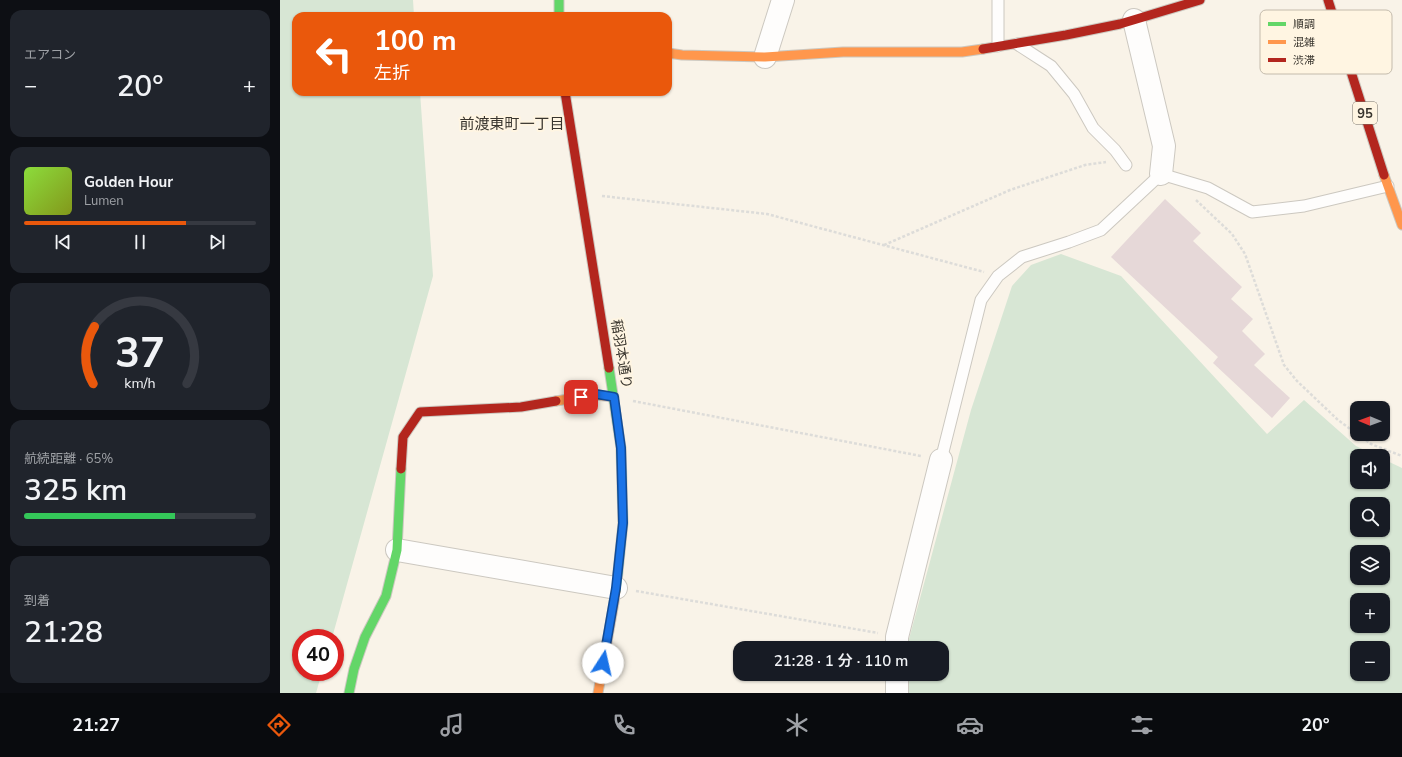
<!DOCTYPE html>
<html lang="ja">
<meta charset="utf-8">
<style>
body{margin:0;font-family:"Nunito Sans","Noto Sans JP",sans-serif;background:#20242c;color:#f1f3f6;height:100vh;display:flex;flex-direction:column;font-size:15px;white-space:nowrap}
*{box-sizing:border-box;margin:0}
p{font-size:13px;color:#9ea1a6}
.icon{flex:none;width:22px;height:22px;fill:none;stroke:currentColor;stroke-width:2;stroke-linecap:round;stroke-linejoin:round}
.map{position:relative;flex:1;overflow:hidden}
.drawer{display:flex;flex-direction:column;gap:10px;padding:10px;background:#0d0f14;width:280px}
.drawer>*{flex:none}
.guide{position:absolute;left:12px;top:12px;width:380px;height:84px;border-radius:12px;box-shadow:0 1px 3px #0004;background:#ea580c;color:#fff;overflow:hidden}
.needle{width:26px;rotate:271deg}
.tools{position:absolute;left:1070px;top:401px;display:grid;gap:8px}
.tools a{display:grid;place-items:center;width:40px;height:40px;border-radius:8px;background:#171b24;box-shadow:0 1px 3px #0004;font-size:20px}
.speed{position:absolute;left:12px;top:629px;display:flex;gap:8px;font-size:20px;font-weight:700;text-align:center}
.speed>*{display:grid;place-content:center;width:52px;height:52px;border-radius:50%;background:#171b24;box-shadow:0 1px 3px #0004;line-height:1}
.speed .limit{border:6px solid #d22;background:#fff;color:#111}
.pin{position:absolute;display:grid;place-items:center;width:34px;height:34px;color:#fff;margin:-17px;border-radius:8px;box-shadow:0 2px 6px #0006}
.me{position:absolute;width:44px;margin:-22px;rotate:10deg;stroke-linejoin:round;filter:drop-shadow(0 0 3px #0008)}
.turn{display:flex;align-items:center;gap:14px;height:84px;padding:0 16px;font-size:18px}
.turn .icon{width:52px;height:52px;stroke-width:2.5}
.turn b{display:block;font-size:28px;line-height:34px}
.big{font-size:30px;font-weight:600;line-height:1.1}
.drawer .card{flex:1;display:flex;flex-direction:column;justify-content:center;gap:6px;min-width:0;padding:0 14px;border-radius:12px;background:#20242c}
.drawer .dial{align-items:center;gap:0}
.dial svg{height:104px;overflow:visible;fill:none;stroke:#363941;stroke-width:7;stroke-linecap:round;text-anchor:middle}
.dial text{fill:#f1f3f6;stroke:none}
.song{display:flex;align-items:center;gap:12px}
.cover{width:48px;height:48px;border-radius:6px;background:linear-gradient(135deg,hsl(90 70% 55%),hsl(70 70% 35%))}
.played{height:4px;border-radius:2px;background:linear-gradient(90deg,#ea580c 70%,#363941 70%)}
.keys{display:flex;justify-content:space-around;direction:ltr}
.heat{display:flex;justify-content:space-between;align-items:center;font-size:22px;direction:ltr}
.charge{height:6px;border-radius:3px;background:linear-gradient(90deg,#34c759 65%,#363941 0)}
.trip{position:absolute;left:453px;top:641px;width:216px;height:40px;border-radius:12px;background:#171b24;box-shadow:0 1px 3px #0004;font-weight:600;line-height:40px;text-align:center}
.dock{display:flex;height:64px;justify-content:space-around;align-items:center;background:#090b0e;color:#9ea1a6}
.dock .icon{width:28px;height:28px}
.dock .current{color:#ea580c}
.dock b{font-size:18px;color:#f1f3f6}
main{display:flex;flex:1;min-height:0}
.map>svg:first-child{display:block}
.green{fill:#d7e6d4;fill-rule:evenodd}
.building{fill:#e6d8d8}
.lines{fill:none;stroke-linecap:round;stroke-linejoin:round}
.lane-casing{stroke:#ccc8c0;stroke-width:13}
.street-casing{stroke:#ccc8c0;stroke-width:24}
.fast-casing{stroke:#ccc8c0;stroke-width:11}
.slow-casing{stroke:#ccc8c0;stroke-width:11}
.jam-casing{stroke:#ccc8c0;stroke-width:11}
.path{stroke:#dddcd9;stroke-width:2.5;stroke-dasharray:3 2;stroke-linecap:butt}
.lane{stroke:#fefdfc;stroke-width:11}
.street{stroke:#fefdfc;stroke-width:22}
.fast{stroke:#63d668;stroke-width:9}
.slow{stroke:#ff974d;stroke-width:9}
.jam{stroke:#b3261e;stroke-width:9}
.route-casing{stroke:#114b97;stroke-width:10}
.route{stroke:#1a73e8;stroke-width:7}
.labels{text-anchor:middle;stroke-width:4;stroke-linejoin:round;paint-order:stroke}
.shield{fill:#fff5e2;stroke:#746f64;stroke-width:1}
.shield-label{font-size:13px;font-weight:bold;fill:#39352e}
.street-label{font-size:14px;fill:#39352e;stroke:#fff5e2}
.neighbourhood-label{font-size:15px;fill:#39352e;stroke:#fff5e2}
.key{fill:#fff5e2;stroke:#c4bbac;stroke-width:1}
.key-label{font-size:11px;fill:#39352e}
</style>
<main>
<section class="drawer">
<div class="card"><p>エアコン</p>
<div class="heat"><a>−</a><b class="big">20°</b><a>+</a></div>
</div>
<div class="card">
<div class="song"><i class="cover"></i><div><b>Golden Hour</b><p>Lumen</p></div></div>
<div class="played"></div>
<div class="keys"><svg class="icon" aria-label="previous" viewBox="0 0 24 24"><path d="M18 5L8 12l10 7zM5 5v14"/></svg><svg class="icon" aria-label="pause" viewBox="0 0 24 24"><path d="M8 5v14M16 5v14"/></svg><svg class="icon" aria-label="next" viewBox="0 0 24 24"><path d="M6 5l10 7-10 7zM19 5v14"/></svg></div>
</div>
<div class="card dial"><svg viewBox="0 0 100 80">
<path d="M14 69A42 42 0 1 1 86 69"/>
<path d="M14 69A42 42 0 0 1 15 25" stroke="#ea580c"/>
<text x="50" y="56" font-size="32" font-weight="700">37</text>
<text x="50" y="72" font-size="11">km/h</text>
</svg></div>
<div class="card"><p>航続距離 · 65%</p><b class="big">325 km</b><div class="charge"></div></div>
<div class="card"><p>到着</p><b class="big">21:28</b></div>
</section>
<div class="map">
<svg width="1122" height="693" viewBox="0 0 1122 693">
<rect width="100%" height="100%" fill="#f9f3e8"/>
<!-- green -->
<path class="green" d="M0,0H133L134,16H16V92H140L153,276L52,638H21V672H42L36,693H0Z
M781,254L841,276L987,434L1024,400L1076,446L1097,456H1077V482H1103V459L1122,468V693H627L628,674H662V648H629V639L691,410L732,286L751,265ZM1077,504H1103V530H1077ZM1077,552H1103V578H1077ZM1077,600H1103V626H1077ZM1077,648H1103V674H1077Z"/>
<!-- building -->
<path class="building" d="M885,199L921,233L913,241L962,287L951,299L973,319L962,331L985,354L974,365L1010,398L992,418L933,363L938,357L831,257Z"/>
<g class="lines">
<!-- lane casing -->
<g class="lane-casing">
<path id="lane" d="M718,0V46
M737,44L771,66L794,94L813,128L835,150L846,165
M661,460L701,300L718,276L742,257L789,242L821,230L881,174L928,188L972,212L1024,206L1108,186"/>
</g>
<!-- street casing -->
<g class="street-casing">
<path id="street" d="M854,20L884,146L881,174
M485,57L503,0
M117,550L336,588
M617,648V637L661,460
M617,693V674"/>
</g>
<!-- fast casing -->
<g class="fast-casing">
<path id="fast" d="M279,0V16
M329,368L341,448L343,523L336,591
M69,693L74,669L85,637L106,596L117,550L121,469"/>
</g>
<!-- slow casing -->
<g class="slow-casing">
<path id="slow" d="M388,53L402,55L485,57L563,52H682L703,49
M1104,175L1122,225
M276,401L315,395L334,397
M318,693L336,591"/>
</g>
<!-- jam casing -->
<g class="jam-casing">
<path id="jam" d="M1048,0L1104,175
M703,49L786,35L840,24L920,0
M285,92L329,368
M121,469L123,437L140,412L241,407L276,401"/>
</g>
<!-- path -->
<path class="path" d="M322,196L487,214L704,272
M916,200L952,234L965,254L1004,365L1017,381L1058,420L1077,434
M604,245L730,190L805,165L826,162
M353,401L641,456
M1078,434L1091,444L1122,456
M356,591L598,633"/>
<!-- lane -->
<use href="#lane" class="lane"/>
<!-- street -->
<use href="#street" class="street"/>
<!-- fast -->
<use href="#fast" class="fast"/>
<!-- slow -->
<use href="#slow" class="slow"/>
<!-- jam -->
<use href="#jam" class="jam"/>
</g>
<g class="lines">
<!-- route casing -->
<g class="route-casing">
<path id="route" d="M301,397L316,394L334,397L341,448L343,523L336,588L323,663"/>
</g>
<!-- route -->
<use href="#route" class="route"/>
</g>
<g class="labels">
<!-- shield labels -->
<rect class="shield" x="1073" y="102" width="24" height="22" rx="3"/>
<g class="shield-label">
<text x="1085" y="118">95</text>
</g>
<!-- street labels -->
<g class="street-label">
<text transform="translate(342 354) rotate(81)" y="5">稲羽本通り</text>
</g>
<!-- neighbourhood labels -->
<g class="neighbourhood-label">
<text x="232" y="129">前渡東町一丁目</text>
</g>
</g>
<!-- legend -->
<rect x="980" y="10" width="132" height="64" rx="6" class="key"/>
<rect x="988" y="22" width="18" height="4" fill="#63d668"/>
<rect x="988" y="40" width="18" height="4" fill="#ff974d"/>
<rect x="988" y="58" width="18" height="4" fill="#b3261e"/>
<g class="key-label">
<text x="1013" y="28">順調</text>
<text x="1013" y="46">混雑</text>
<text x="1013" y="64">渋滞</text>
</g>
</svg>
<div class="tools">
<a><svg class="needle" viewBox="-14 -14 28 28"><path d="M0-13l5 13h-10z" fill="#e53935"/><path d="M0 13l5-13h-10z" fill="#9ea1a6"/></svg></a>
<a><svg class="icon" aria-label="sound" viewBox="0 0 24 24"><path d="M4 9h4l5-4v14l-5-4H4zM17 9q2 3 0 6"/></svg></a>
<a><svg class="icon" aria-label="search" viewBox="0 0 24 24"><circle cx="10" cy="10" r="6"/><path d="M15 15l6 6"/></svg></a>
<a><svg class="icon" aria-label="layers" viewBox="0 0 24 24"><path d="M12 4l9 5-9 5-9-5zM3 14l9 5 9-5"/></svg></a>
<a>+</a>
<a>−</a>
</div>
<div class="speed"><div class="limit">40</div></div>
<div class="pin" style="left:301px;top:397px;background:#d93025"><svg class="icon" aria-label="arrive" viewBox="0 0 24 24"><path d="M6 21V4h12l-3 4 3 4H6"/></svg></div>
<svg class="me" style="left:323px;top:663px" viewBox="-20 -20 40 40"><circle r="19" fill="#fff"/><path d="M0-13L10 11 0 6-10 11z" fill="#1a73e8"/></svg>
<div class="trip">21:28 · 1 分 · 110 m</div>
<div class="guide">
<div class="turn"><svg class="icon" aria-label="left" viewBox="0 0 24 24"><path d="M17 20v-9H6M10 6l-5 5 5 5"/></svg><div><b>100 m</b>左折</div></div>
</div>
</div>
</main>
<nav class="dock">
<b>21:27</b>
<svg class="icon current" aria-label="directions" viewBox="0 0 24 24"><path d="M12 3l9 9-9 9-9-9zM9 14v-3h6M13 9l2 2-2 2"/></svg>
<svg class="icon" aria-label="music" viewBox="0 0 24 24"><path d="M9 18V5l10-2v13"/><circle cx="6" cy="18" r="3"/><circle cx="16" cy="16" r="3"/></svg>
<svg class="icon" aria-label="phone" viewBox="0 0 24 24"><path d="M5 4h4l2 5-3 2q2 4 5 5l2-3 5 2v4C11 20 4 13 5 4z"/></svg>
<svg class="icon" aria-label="climate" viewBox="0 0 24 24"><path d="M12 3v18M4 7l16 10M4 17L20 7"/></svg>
<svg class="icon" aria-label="car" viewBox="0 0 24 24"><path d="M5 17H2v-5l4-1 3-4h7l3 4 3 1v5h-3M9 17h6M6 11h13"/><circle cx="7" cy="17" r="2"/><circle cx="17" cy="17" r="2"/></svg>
<svg class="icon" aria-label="filters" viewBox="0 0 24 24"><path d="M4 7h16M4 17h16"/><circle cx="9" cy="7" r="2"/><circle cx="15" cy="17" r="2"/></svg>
<b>20°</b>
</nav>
